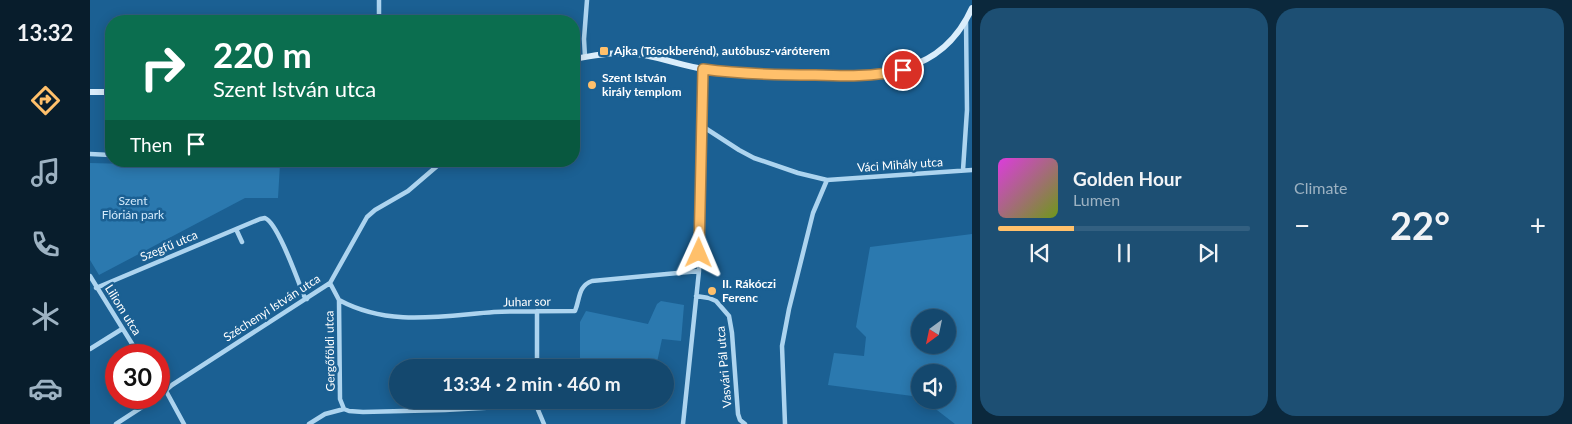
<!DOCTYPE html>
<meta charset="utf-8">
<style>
body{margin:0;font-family:Lato,sans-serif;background:#1d4f73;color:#f1f3f6;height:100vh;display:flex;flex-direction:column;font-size:19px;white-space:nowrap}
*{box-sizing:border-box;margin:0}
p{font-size:16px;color:#9db2c2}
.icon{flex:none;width:28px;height:28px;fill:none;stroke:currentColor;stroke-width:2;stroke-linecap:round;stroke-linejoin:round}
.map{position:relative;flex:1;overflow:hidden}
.side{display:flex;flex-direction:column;gap:8px;padding:8px;background:#0b283c;width:600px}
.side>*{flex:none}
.top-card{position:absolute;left:15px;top:15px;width:475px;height:152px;border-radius:20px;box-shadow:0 2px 12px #0003,0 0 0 1px #336081;background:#0b6e4f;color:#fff;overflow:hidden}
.needle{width:32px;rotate:213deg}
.fabs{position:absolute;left:821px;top:309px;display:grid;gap:10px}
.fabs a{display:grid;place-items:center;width:45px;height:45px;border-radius:50%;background:#14486e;box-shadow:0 2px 12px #0003,0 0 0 1px #336081;font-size:25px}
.speed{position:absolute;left:15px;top:344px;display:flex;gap:10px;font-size:25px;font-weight:700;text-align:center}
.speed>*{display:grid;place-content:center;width:65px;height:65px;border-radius:50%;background:#14486e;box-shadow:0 2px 12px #0003,0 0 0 1px #336081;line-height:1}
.speed .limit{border:8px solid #d22;background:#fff;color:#111}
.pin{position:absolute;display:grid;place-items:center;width:42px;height:42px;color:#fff;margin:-21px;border:2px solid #fff;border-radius:50%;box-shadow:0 1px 5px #0007}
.me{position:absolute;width:55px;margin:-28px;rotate:1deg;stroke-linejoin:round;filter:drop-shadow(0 0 4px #0008)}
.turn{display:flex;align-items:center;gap:18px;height:105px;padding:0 25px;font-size:22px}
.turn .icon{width:65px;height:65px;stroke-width:2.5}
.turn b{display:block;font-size:35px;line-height:42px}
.then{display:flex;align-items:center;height:48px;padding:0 25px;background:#0003;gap:10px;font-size:19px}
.big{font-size:38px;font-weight:700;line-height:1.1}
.side .card{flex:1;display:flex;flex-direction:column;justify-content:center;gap:8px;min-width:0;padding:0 18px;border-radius:20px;background:#1d4f73}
.song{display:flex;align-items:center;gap:15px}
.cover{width:60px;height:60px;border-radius:8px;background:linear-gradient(135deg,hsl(300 70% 55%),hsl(80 70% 35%))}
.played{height:5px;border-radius:2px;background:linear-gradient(90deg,#ffc06b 30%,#336081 30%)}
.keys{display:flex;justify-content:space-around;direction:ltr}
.heat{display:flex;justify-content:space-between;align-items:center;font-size:28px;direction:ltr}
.side .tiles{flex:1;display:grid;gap:8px;grid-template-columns:repeat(2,1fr)}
.trip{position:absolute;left:299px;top:359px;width:285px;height:50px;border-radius:25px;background:#14486e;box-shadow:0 2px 12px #0003,0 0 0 1px #336081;font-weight:700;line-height:50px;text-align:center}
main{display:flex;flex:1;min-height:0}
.tab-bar{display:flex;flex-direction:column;width:90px;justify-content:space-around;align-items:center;background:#081d2c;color:#9db2c2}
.tab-bar .icon{width:35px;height:35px}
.tab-bar .on{color:#ffc06b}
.tab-bar b{font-size:22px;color:#f1f3f6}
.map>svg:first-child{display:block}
.green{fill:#2b79af;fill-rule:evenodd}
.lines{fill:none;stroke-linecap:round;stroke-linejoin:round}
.minor{stroke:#add4ef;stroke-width:4.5}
.secondary{stroke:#daedfb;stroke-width:6}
.route-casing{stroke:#a67d46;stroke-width:12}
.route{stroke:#ffc06b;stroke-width:9}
.poi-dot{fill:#ffc06b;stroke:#1b6093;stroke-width:2}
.labels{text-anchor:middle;stroke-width:5;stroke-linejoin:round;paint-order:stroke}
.poi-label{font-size:12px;font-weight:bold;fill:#fff;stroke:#1b6093;text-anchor:start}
.street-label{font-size:12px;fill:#fff;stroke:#1b6093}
.park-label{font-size:12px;fill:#d3eafb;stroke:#1b6093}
</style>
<main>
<nav class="tab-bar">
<b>13:32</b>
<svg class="icon on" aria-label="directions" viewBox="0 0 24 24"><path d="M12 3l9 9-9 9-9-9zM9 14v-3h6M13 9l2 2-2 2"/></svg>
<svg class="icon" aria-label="music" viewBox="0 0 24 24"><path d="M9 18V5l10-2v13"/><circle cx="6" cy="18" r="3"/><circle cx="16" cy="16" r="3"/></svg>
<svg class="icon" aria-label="phone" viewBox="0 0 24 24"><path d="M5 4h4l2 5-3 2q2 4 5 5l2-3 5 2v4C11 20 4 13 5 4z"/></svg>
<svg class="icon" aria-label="climate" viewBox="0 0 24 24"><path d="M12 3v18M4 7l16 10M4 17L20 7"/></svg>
<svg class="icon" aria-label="car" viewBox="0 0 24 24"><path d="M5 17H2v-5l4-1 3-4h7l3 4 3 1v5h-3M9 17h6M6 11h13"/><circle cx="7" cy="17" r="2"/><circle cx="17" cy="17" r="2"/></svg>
</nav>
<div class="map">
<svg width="882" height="424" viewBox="0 0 882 424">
<rect width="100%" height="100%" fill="#1b6093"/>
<!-- green -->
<path class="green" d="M77,161H159L190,164L188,198H155L9,275L0,260V163L74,165Z
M882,234V424H865L834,400H858V372H830V397L738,385L744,353L774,356L776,337L766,327L780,247ZM830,318H858V345H830Z
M571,301L594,305L591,341L572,339L566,367H490V322L496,311L558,324L567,304Z"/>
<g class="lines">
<!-- minor -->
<path class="minor" d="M289,21V0
M495,57L494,39L497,0
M612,126L649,150L664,158L708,173L737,180L882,170
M0,154L21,155
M873,170L877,110L876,21
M146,229L152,242
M0,276L49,355
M240,283L249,300L250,399L254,409L259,411L273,412L355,410L446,405V400
M6,288L170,219L175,218C188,223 208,281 214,296L217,299
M606,296L619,298L626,301L639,316L642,333L648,414L650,420L655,424
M249,300C299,327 351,316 404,312C431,311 458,311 485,311C490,299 488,286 502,281L609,271
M447,311V368
M0,349L32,329
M69,385L76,391L94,424
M69,396L82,385L240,283L277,217L285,210L318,191L353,161
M446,405L454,424
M26,424L66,398
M219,424L235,414L254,409
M593,424L609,271L613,69
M695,424L692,346L699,309L723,213L737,180"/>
<!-- secondary -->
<path class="secondary" d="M484,59C500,56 516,53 532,53C561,53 587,65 614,69C648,75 682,75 716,75C783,76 850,80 882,8
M0,92H21"/>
</g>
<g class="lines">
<!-- route casing -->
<g class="route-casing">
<path id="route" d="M609,253L613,69C650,74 687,75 725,75C754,76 784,77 813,70"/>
</g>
<!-- route -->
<use href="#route" class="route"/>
</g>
<!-- markers -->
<g class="poi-dot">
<rect x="509" y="46" width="10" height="10" rx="2.5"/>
<circle cx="502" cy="85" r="5"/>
<circle cx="622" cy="291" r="5"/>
</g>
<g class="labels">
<!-- poi labels -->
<g class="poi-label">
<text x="524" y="55">Ajka (Tósokberénd), autóbusz-váróterem</text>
<text x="512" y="82">Szent István<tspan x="512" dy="14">király templom</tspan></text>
<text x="632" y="288">II. Rákóczi<tspan x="632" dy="14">Ferenc</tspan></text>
</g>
<!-- street labels -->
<g class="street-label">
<text transform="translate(810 165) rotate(-4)" y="4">Váci Mihály utca</text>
<text transform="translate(79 246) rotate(-23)" y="4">Szegfű utca</text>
<text transform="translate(437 302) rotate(-1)" y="4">Juhar sor</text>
<text transform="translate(182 308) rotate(-33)" y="4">Széchenyi István utca</text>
<text transform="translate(33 310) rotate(58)" y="4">Liliom utca</text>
<text transform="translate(240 351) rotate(-91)" y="4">Gergőföldi utca</text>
<text transform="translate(634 367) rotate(-95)" y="4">Vasvári Pál utca</text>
</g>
<!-- park labels -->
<g class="park-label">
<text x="43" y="205">Szent<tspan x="43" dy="14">Flórián park</tspan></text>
</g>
</g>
</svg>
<div class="fabs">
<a><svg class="needle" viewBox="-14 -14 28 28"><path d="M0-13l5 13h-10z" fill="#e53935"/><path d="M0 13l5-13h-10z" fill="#9db2c2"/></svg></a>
<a><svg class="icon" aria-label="sound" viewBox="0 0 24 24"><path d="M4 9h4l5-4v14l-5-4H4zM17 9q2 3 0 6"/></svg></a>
</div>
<div class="speed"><div class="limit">30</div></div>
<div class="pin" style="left:813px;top:70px;background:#d93025"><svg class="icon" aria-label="arrive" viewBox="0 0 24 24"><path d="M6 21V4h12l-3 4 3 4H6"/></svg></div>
<svg class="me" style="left:609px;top:253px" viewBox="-20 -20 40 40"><path d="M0-17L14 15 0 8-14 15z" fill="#ffc06b" stroke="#fff" stroke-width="4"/></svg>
<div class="trip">13:34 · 2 min · 460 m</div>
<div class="top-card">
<div class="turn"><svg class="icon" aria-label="right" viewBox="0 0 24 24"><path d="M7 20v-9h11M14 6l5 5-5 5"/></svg><div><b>220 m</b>Szent István utca</div></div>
<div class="then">Then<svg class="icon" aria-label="arrive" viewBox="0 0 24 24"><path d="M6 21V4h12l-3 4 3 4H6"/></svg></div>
</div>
</div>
<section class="side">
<div class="tiles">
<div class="card">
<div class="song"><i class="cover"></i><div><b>Golden Hour</b><p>Lumen</p></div></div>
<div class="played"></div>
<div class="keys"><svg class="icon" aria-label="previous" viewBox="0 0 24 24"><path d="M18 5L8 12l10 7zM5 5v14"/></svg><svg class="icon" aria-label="pause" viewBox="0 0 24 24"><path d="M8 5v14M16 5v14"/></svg><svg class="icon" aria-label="next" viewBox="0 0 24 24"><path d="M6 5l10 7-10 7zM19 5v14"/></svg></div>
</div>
<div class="card"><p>Climate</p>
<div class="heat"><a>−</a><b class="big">22°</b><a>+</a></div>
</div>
</div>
</section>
</main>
